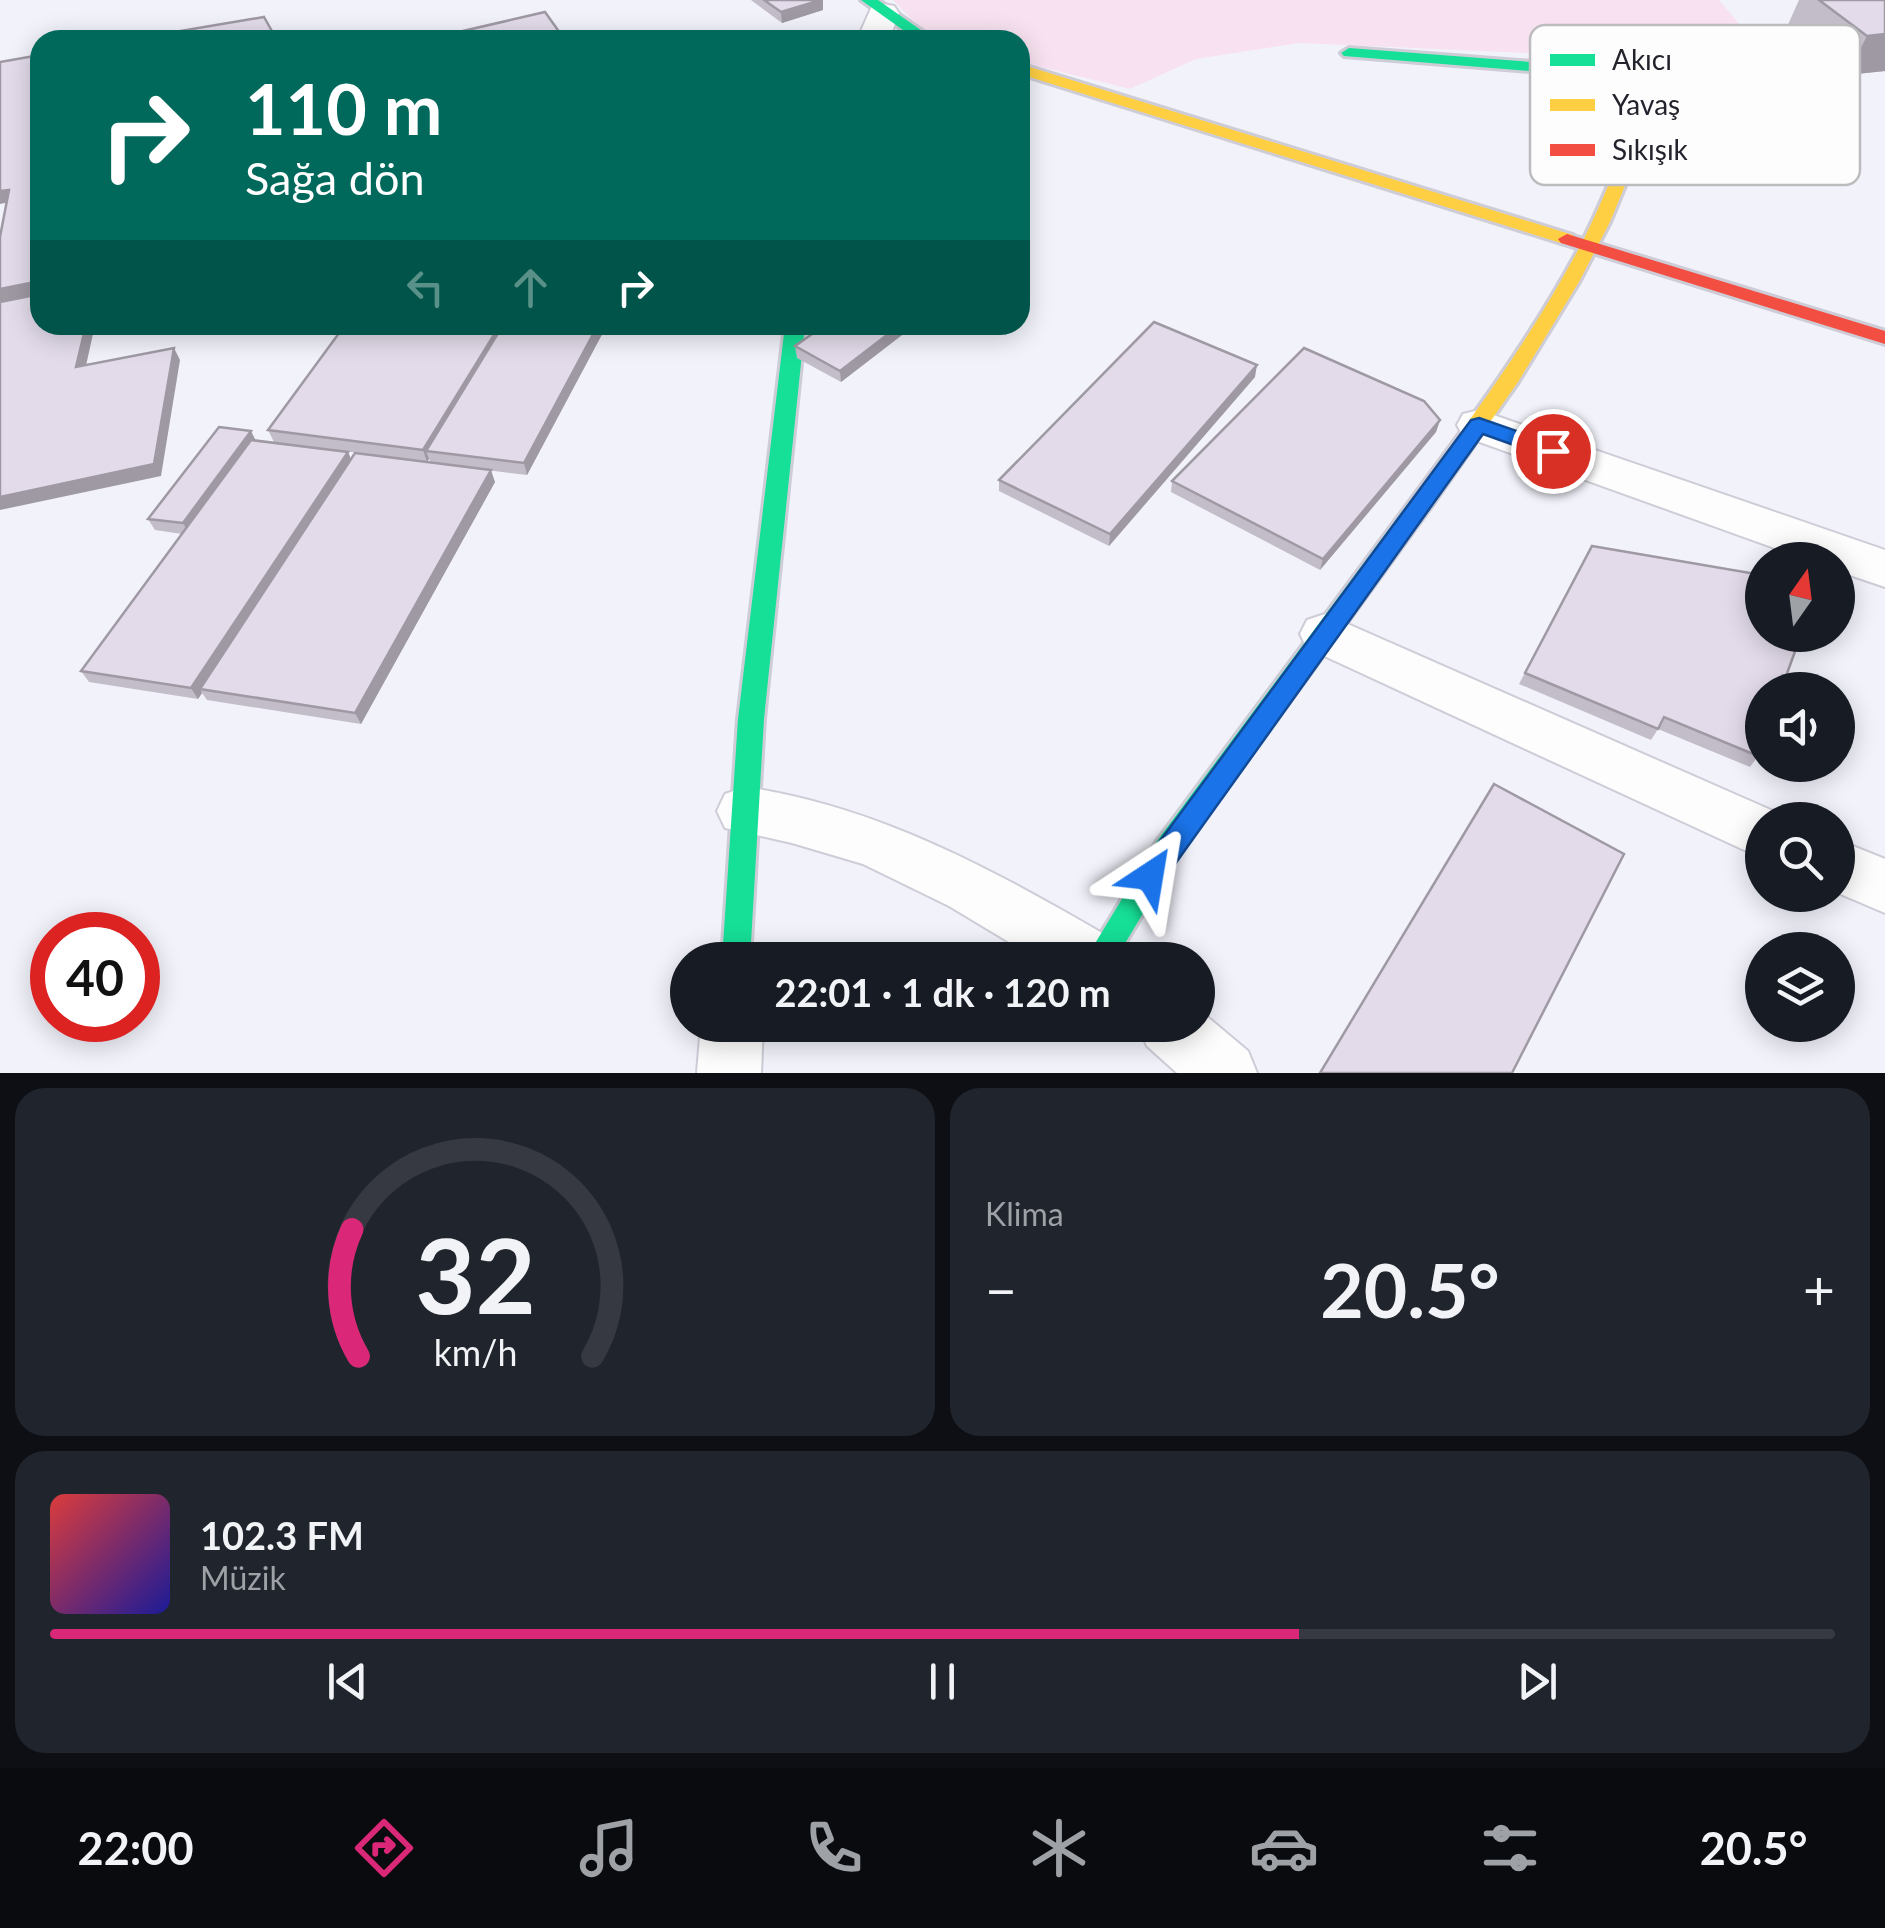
<!DOCTYPE html>
<html lang="tr">
<meta charset="utf-8">
<style>
body{margin:0;font-family:Lato,sans-serif;background:#20242c;color:#f1f3f6;height:100vh;display:flex;flex-direction:column;font-size:38px;white-space:nowrap}
*{box-sizing:border-box;margin:0}
p{font-size:32px;color:#9ea1a6}
.icon{flex:none;width:55px;height:55px;fill:none;stroke:currentColor;stroke-width:2;stroke-linecap:round;stroke-linejoin:round}
.map{position:relative;height:1073px;overflow:hidden}
.side{display:flex;flex-direction:column;gap:15px;padding:15px;background:#0d0f14;flex:1}
.side>*{flex:none}
.guide{position:absolute;left:30px;top:30px;width:1000px;height:305px;border-radius:30px;box-shadow:0 5px 25px #0003;background:#00695c;color:#fff;overflow:hidden}
.needle{width:65px;rotate:14deg}
.buttons{position:absolute;left:1745px;top:542px;display:grid;gap:20px}
.buttons a{display:grid;place-items:center;width:110px;height:110px;border-radius:50%;background:#171b24;box-shadow:0 5px 25px #0003;font-size:50px}
.speed{position:absolute;left:30px;top:912px;display:flex;gap:20px;font-size:50px;font-weight:700;text-align:center}
.speed>*{display:grid;place-content:center;width:130px;height:130px;border-radius:50%;background:#171b24;box-shadow:0 5px 25px #0003;line-height:1}
.speed .limit{border:15px solid #d22;background:#fff;color:#111}
.pin{position:absolute;display:grid;place-items:center;width:85px;height:85px;color:#fff;margin:-42px;border:5px solid #fff;border-radius:50%;box-shadow:0 2px 10px #0007}
.me{position:absolute;width:110px;margin:-55px;rotate:33deg;stroke-linejoin:round;filter:drop-shadow(0 0 8px #0008)}
.turn{display:flex;align-items:center;gap:35px;height:210px;padding:0 50px;font-size:45px}
.turn .icon{width:130px;height:130px;stroke-width:2.5}
.turn b{display:block;font-size:70px;line-height:85px}
.lanes{display:flex;align-items:center;height:95px;padding:0 50px;background:#0003;justify-content:center;gap:50px;direction:ltr}
.lanes .off{opacity:.35}
.big{font-size:75px;font-weight:700;line-height:1.1}
.side .tile{flex:1;display:flex;flex-direction:column;justify-content:center;gap:15px;min-width:0;padding:0 35px;border-radius:30px;background:#20242c}
.side .dial{align-items:center;gap:0}
.dial svg{height:260px;overflow:visible;fill:none;stroke:#363941;stroke-width:7;stroke-linecap:round;text-anchor:middle}
.dial text{fill:#f1f3f6;stroke:none}
.song{display:flex;align-items:center;gap:30px}
.cover{width:120px;height:120px;border-radius:15px;background:linear-gradient(135deg,hsl(0 70% 55%),hsl(240 70% 35%))}
.played{height:10px;border-radius:5px;background:linear-gradient(90deg,#db2777 70%,#363941 70%)}
.keys{display:flex;justify-content:space-around;direction:ltr}
.heat{display:flex;justify-content:space-between;align-items:center;font-size:55px;direction:ltr}
.side .tiles{flex:1;display:grid;gap:15px;grid-template-columns:1fr 1fr}
.tile:last-child{grid-column:span 2}
.trip{position:absolute;left:670px;top:942px;width:545px;height:100px;border-radius:50px;background:#171b24;box-shadow:0 5px 25px #0003;font-weight:700;line-height:100px;text-align:center}
.tab-bar{display:flex;height:160px;justify-content:space-around;align-items:center;background:#090b0e;color:#9ea1a6}
.tab-bar .icon{width:70px;height:70px}
.tab-bar .active{color:#db2777}
.tab-bar b{font-size:45px;color:#f1f3f6}
.map>svg:first-child{display:block}
.green{fill:#f8e2f1}
.lines{fill:none;stroke-linecap:round;stroke-linejoin:round}
.street-casing{stroke:#cecdd7;stroke-width:4}
.fast-casing{stroke:#cecdd7;stroke-width:6}
.slow-casing{stroke:#cecdd7;stroke-width:6}
.jam-casing{stroke:#cecdd7;stroke-width:6}
.street{fill:#fdfdfe;fill-rule:evenodd}
.fast{fill:#16e098;fill-rule:evenodd}
.slow{fill:#ffcf43;fill-rule:evenodd}
.jam{fill:#f24e42;fill-rule:evenodd}
.wall{fill:#c3bcc9}
.shaded-wall{fill:#9f99a4}
.building{fill:#e3dbea;stroke:#9f99a4;stroke-width:2.5}
.route{fill:#1a73e8;stroke:#114b97;stroke-width:2.5}
.key{fill:#fdfdfd;stroke:#bcbcbf;stroke-width:2.5}
.key-label{font-size:28px;fill:#23232d}
</style>
<div class="map">
<svg width="1885" height="1073" viewBox="0 0 1885 1073">
<rect width="100%" height="100%" fill="#f2f2fb"/>
<!-- green -->
<path class="green" d="M893,0H1719L1773,64L1300,43L1196,59L1130,89L1020,62V40L930,38Z"/>
<g class="lines">
<!-- street casing -->
<g class="street-casing">
<path id="street" d="M883,4L894,6L899,13L889,40H857L872,6Z
M1479,410L1885,550V587L1838,571V560H1808L1463,436L1457,425L1463,414Z
M1325,614L1782,815L1785,820H1762V857L1742,849L1307,648L1300,634L1307,620Z
M745,787C881,807 997,872 1114,940L1123,960H1039L949,906L863,864L792,843L725,828L717,811L725,794Z
M1838,840L1885,859V913L1838,893Z
M1198,1009L1248,1051L1257,1073H1177L1147,1046L1138,1025H1198Z
M701,1025H763L761,1073H697Z"/>
</g>
<!-- fast casing -->
<g class="fast-casing">
<path id="fast" d="M861,0H878L935,40H917Z
M1349,48L1663,72L1671,77L1645,137L1637,142L1629,137L1653,81L1344,56L1341,53Z
M785,325H805L764,719L750,960H722L738,719Z
M1424,491L1435,499L1432,505L1177,857L1115,960H1085L1157,841L1416,493Z"/>
</g>
<!-- slow casing -->
<g class="slow-casing">
<path id="slow" d="M1020,64L1573,235L1576,239L1567,244L1561,243L1020,74Z
M1637,132L1645,137L1610,222L1579,282L1518,382L1432,505H1416L1413,499L1416,493C1474,415 1532,336 1578,250C1598,213 1612,175 1629,137Z"/>
</g>
<!-- jam casing -->
<g class="jam-casing">
<path id="jam" d="M1567,234L1885,331V344L1561,243L1558,239Z"/>
</g>
<!-- street -->
<use href="#street" class="street"/>
<!-- fast -->
<use href="#fast" class="fast"/>
<!-- slow -->
<use href="#slow" class="slow"/>
<!-- jam -->
<use href="#jam" class="jam"/>
</g>
<!-- wall -->
<path class="wall" d="M751,0H823V10L782,23Z
M1799,0H1885V71L1847,75L1787,27Z
M607,325L527,475L431,463L429,459L427,462L274,442L268,430Z
M915,325L841,382L797,358L795,346Z
M1255,377L1109,546L999,491V480Z
M1440,420L1436,432L1320,570L1171,492L1172,481Z
M256,440L348,452L351,459L495,482L361,724L207,700L202,693L198,699L89,682L81,671L182,534L155,530L148,519Z
M1592,546L1758,756L1750,767L1658,729L1651,740L1519,684Z"/>
<!-- shaded-wall -->
<path class="shaded-wall" d="M823,0V10L782,23L781,12Z
M1885,34V71L1847,75L1867,36Z
M9,190L15,201L0,204V191Z
M40,281V294L0,302V289Z
M86,325H95L83,379L76,367Z
M500,325H511L426,451L429,459L427,462L423,450Z
M598,325H607L527,475L524,463Z
M900,325H915L841,382L840,371Z
M174,348L180,360L161,476L0,510V497Z
M1257,365L1255,377L1109,546L1110,534Z
M1440,420L1436,432L1320,570L1323,559Z
M251,431L257,443L190,535L183,523Z
M348,452L353,464L200,689L202,693L198,699L191,688Z
M491,470L495,482L361,724L355,713Z"/>
<!-- building -->
<path class="building" d="M764,0H821L781,12Z
M1819,0H1885V34L1867,36Z
M545,12L565,40H424Z
M264,17L277,40H127Z
M40,55V281L0,289V237L9,190L0,191V62Z
M40,294V325H86L76,367L174,348L154,464L0,497V302Z
M1154,322L1257,365L1110,534L999,480Z
M345,325H500L423,450L268,430Z
M503,325H598L524,463L426,451Z
M825,325H900L840,371L795,346Z
M1304,348L1424,401L1440,420L1323,559L1172,481Z
M219,427L251,431L183,523L148,519Z
M251,440L348,452L191,688L81,671Z
M355,453L491,470L355,713L200,689Z
M1592,546L1762,575V635H1801L1781,690H1762V744L1758,756L1664,717L1658,729L1525,673Z
M1494,784L1624,854L1512,1073H1320Z"/>
<!-- route -->
<path class="route" d="M1479,418L1560,446L1563,451L1553,459L1483,434L1160,885L1150,889L1140,885L1136,876L1140,868L1471,420Z"/>
<!-- legend -->
<rect x="1530" y="25" width="330" height="160" rx="15" class="key"/>
<rect x="1550" y="54" width="45" height="12" fill="#16e098"/>
<rect x="1550" y="99" width="45" height="12" fill="#ffcf43"/>
<rect x="1550" y="144" width="45" height="12" fill="#f24e42"/>
<g class="key-label">
<text x="1612" y="70">Akıcı</text>
<text x="1612" y="115">Yavaş</text>
<text x="1612" y="160">Sıkışık</text>
</g>
</svg>
<div class="buttons">
<a><svg class="needle" viewBox="-14 -14 28 28"><path d="M0-13l5 13h-10z" fill="#e53935"/><path d="M0 13l5-13h-10z" fill="#9ea1a6"/></svg></a>
<a><svg class="icon" aria-label="sound" viewBox="0 0 24 24"><path d="M4 9h4l5-4v14l-5-4H4zM17 9q2 3 0 6"/></svg></a>
<a><svg class="icon" aria-label="search" viewBox="0 0 24 24"><circle cx="10" cy="10" r="6"/><path d="M15 15l6 6"/></svg></a>
<a><svg class="icon" aria-label="layers" viewBox="0 0 24 24"><path d="M12 4l9 5-9 5-9-5zM3 14l9 5 9-5"/></svg></a>
</div>
<div class="speed"><div class="limit">40</div></div>
<div class="pin" style="left:1553px;top:451px;background:#d93025"><svg class="icon" aria-label="arrive" viewBox="0 0 24 24"><path d="M6 21V4h12l-3 4 3 4H6"/></svg></div>
<svg class="me" style="left:1150px;top:876px" viewBox="-20 -20 40 40"><path d="M0-17L14 15 0 8-14 15z" fill="#1a73e8" stroke="#fff" stroke-width="4"/></svg>
<div class="trip">22:01 · 1 dk · 120 m</div>
<div class="guide">
<div class="turn"><svg class="icon" aria-label="right" viewBox="0 0 24 24"><path d="M7 20v-9h11M14 6l5 5-5 5"/></svg><div><b>110 m</b>Sağa dön</div></div>
<div class="lanes"><svg class="icon off" aria-label="left" viewBox="0 0 24 24"><path d="M17 20v-9H6M10 6l-5 5 5 5"/></svg><svg class="icon off" aria-label="ahead" viewBox="0 0 24 24"><path d="M12 20V5M6 11l6-6 6 6"/></svg><svg class="icon" aria-label="right" viewBox="0 0 24 24"><path d="M7 20v-9h11M14 6l5 5-5 5"/></svg></div>
</div>
</div>
<section class="side">
<div class="tiles">
<div class="tile dial"><svg viewBox="0 0 100 80">
<path d="M14 69A42 42 0 1 1 86 69"/>
<path d="M14 69A42 42 0 0 1 12 30" stroke="#db2777"/>
<text x="50" y="56" font-size="32" font-weight="700">32</text>
<text x="50" y="72" font-size="11">km/h</text>
</svg></div>
<div class="tile"><p>Klima</p>
<div class="heat"><a>−</a><b class="big">20.5°</b><a>+</a></div>
</div>
<div class="tile">
<div class="song"><i class="cover"></i><div><b>102.3 FM</b><p>Müzik</p></div></div>
<div class="played"></div>
<div class="keys"><svg class="icon" aria-label="previous" viewBox="0 0 24 24"><path d="M18 5L8 12l10 7zM5 5v14"/></svg><svg class="icon" aria-label="pause" viewBox="0 0 24 24"><path d="M8 5v14M16 5v14"/></svg><svg class="icon" aria-label="next" viewBox="0 0 24 24"><path d="M6 5l10 7-10 7zM19 5v14"/></svg></div>
</div>
</div>
</section>
<nav class="tab-bar">
<b>22:00</b>
<svg class="icon active" aria-label="directions" viewBox="0 0 24 24"><path d="M12 3l9 9-9 9-9-9zM9 14v-3h6M13 9l2 2-2 2"/></svg>
<svg class="icon" aria-label="music" viewBox="0 0 24 24"><path d="M9 18V5l10-2v13"/><circle cx="6" cy="18" r="3"/><circle cx="16" cy="16" r="3"/></svg>
<svg class="icon" aria-label="phone" viewBox="0 0 24 24"><path d="M5 4h4l2 5-3 2q2 4 5 5l2-3 5 2v4C11 20 4 13 5 4z"/></svg>
<svg class="icon" aria-label="climate" viewBox="0 0 24 24"><path d="M12 3v18M4 7l16 10M4 17L20 7"/></svg>
<svg class="icon" aria-label="car" viewBox="0 0 24 24"><path d="M5 17H2v-5l4-1 3-4h7l3 4 3 1v5h-3M9 17h6M6 11h13"/><circle cx="7" cy="17" r="2"/><circle cx="17" cy="17" r="2"/></svg>
<svg class="icon" aria-label="filters" viewBox="0 0 24 24"><path d="M4 7h16M4 17h16"/><circle cx="9" cy="7" r="2"/><circle cx="15" cy="17" r="2"/></svg>
<b>20.5°</b>
</nav>
